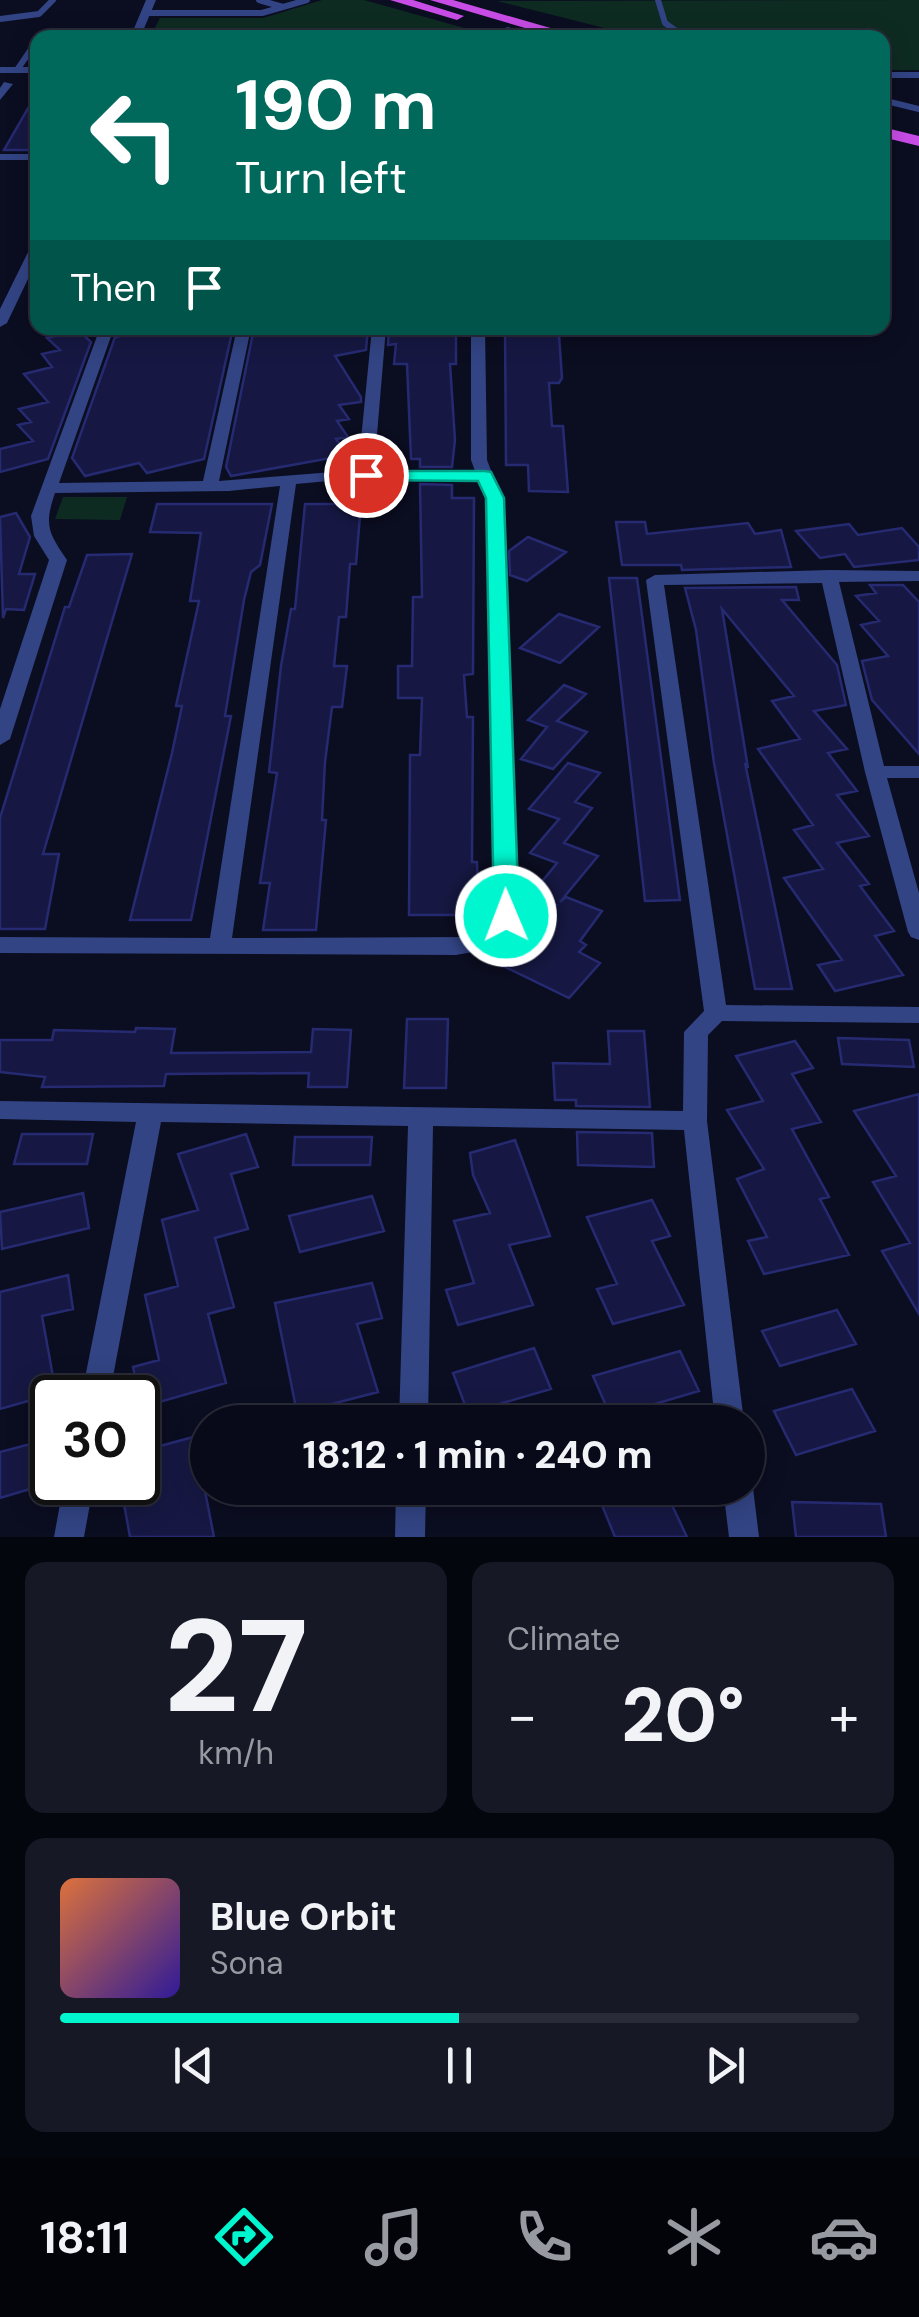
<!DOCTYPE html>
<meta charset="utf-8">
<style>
body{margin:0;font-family:"DM Sans",sans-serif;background:#161826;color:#f1f3f6;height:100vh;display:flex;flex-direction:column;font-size:38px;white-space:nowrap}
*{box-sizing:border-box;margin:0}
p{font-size:32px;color:#989aa2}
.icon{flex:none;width:55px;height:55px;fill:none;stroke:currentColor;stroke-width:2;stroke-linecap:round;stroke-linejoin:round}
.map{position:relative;height:1537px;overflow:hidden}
.drawer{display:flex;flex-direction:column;gap:25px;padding:25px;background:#04060e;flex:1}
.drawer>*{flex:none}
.top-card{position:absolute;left:30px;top:30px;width:860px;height:305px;border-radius:20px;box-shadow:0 5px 25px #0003,0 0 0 2px #292b38;background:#00695c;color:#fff;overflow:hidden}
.speed{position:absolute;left:30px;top:1375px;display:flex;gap:20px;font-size:50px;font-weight:700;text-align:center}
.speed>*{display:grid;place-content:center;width:130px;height:130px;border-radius:50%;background:#080a19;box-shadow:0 5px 25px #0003,0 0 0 2px #292b38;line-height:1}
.speed .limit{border:5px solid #111;border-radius:15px;background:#fff;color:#111}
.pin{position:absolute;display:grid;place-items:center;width:85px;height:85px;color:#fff;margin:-42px;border:5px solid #fff;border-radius:50%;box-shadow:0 2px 10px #0007}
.me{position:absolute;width:110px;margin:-55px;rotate:359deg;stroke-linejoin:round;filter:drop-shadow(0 0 8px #0008)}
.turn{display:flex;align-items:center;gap:35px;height:210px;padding:0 40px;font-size:45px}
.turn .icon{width:130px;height:130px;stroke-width:2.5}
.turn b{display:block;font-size:70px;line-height:85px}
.then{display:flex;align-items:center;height:95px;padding:0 40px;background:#0003;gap:20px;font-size:38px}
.big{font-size:75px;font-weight:800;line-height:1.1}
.drawer .tile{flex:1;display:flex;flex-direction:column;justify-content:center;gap:15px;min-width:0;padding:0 35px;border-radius:20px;background:#161826}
.drawer .dial{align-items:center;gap:0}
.dial b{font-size:130px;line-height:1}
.song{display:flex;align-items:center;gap:30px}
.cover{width:120px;height:120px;border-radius:15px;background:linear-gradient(135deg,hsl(20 70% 55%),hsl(250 70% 35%))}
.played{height:10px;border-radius:5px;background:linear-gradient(90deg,#00f6cf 50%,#292b38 50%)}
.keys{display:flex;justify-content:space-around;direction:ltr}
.heat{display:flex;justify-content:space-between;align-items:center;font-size:55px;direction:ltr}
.drawer .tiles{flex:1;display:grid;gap:25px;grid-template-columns:1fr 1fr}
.tile:last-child{grid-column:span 2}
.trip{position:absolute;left:190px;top:1405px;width:575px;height:100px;border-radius:50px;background:#080a19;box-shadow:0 5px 25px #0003,0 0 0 2px #292b38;font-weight:800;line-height:100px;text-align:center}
.menu{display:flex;height:160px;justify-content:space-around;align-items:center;background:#03040a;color:#989aa2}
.menu .icon{width:70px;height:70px}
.menu .active{color:#00f6cf}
.menu b{font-size:45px;color:#f1f3f6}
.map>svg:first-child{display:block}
.green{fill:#0e2b22}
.building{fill:#161843;stroke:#262a71;stroke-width:2.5}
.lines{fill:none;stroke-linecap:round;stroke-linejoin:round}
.service{stroke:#324484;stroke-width:6}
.minor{fill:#324484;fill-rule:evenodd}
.tertiary{fill:#324484;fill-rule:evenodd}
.trunk{fill:#c84ce6;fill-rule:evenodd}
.route{fill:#00f6cf;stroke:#00a087;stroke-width:2.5}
</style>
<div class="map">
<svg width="919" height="1537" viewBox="0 0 919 1537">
<rect width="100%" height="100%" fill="#0b0d21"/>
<!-- green -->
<path class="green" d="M322,0H364L479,32L463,38L150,37L160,18H263Z
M919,0V70H883L882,38L640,37L497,1Z
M63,497H127L120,520L55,519Z"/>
<!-- building -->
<path class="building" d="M38,91V134L29,150H4Z
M163,328H233L204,459L147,473L139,463L85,476L72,458L115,337Z
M254,328H368L366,350L335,356L361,397V402L339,405L349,419L337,421L348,437L336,439L348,455L231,476L226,467Z
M389,328H456V364H450L455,440L452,467H420V459H411L407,364H394L396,344L388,345Z
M505,328H541L542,334L559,335L562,378L559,383H549L552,426H563L568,492L529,491L528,465H506Z
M78,330L91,342L48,459L0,472V449L33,441L18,425L31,422L19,409L48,402L24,374L52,367L42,354L60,350L47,338Z
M420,484L452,485V498H474L473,674L464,675L467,717H473L472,862H477L479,915H409L410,755H420L422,698H398V666H412L413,597H422Z
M157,504H272L260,565L251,572L244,600L225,716H231L191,920H130L172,753L182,706H176L199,601H190L201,533L150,532Z
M305,504H361L356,564H350L346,617H339L334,666H347L342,707H332L325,762L322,820H326L316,930H263L270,883H260L277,773L269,772L281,666L291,609H295Z
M16,513L30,537L19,574H35L24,610L6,609L3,618L0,517Z
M616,522H645L647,534L748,523L755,534L781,530L791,567L682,570L681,565H622Z
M849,524L858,535L902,528L919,547V560L854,567L845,554L820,558L796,531Z
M528,537L566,552L527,581L510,575L509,551Z
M132,554L43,854H59L45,929H0V818L65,607H69L87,555Z
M609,578H637L680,900L645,901Z
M870,585H903L919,602V754L872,700L862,661L888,656L861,625L879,621L856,596L876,593Z
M796,587L799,600H782L837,665L846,705L814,711L847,749L828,753L857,791L837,795L869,836L837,843L869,884L860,886L894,931L875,936L903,975L835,991L818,965L842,960L784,878L823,869L794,830L813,825L758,749L800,739L772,701L794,696L722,609L748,768L745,763L792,989H755L714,763L696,630L685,588Z
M559,614L599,627L560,663L520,648Z
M564,685L586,694L557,721L587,732L553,769L521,759L547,727L528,720Z
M568,763L600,773L575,802L592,808L564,843L598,856L560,902L566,897L602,911L580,941L586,945L579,952L600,963L569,998L493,961L556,905L531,895L557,863L530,853L559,819L529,809Z
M407,1019H448L446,1088H404Z
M136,1028L175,1029L171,1053L311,1052L313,1029L351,1030L347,1087H308L309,1073L166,1074L164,1086L42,1087L45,1077L0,1072V1040H52L54,1030L135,1032Z
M608,1031H644L650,1107L576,1106V1100H555L553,1063L610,1064Z
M838,1038L909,1040L914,1067L842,1064Z
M795,1041L813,1068L792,1074L821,1122L792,1129L829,1197L820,1199L849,1255L764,1274L748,1241L767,1237L737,1179L764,1169L727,1110L763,1101L736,1056Z
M919,1094V1314L882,1251L910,1243L873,1182L896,1176L854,1111Z
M577,1132L652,1133L654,1167L578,1165Z
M22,1134H93L87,1164H14Z
M246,1134L258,1167L231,1174L248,1229L215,1238L234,1307L208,1314L226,1383L142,1407L133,1367L159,1360L145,1295L178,1286L162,1220L198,1210L178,1154Z
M295,1137H372L370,1165H293Z
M515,1140L550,1236L509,1245L533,1305L458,1325L446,1290L474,1283L454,1221L490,1213L473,1175L470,1153Z
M83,1193L89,1228L2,1249L0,1212Z
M372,1196L384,1231L300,1252L289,1216Z
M652,1200L670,1236L652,1241L684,1305L613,1324L597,1289L617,1284L587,1217Z
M68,1275L73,1309L42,1316L56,1393L0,1409V1292Z
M372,1283L382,1318L357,1324L378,1392L297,1413L275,1303Z
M837,1310L856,1344L780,1366L762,1331Z
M534,1348L551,1389L468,1413L453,1373Z
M680,1351L699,1391L611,1417L593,1376Z
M852,1389L875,1431L796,1455L774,1411Z
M208,1433V1480L203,1481L214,1537H130L120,1482H138V1452Z
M34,1443L40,1486L0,1498V1452Z
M595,1488H664L687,1537H615Z
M792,1502L881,1504L886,1537H796Z"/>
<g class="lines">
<!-- service -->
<path class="service" d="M259,0L283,7
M658,0L665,23L686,38
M146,13H262L307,0
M0,19L39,14L53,0
M487,38L508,30
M17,70L32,48
M882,100L919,109"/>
<!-- minor -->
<path class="minor" d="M4,82L13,84L0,100V88Z
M0,154H38V160H0Z
M100,328H114L59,483L203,481L237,328H251L219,481L358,470L372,328H386L374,470L475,471L471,460V328H485L487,460L504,504L518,908C511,941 486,950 456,955L0,953V937L210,938L280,486L229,491L55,493C44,525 48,532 67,560L10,739L0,745V709L49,560L34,536L31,516ZM340,480L479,481L488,504L496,908L489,926L471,937L232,938L296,484Z
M829,570L919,571V581L839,582L884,766H919V778H887L919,893V940L911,937L908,932L865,772L822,583L664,585L726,1005L919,1007V1023L722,1021L708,1035L707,1121L744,1422H715L684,1130L433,1126L428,1422H399L408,1126L161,1122L109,1398H81L136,1122L0,1119V1101L683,1111L684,1032L704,1011L646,580L655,575Z
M748,1478L753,1488L759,1537H729L723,1488H748Z
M64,1482H94L84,1537H54Z
M396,1488H426L425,1537H395Z"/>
<!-- tertiary -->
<path class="tertiary" d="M146,0H156L140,38H130Z
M0,67H38V73H0Z
M882,72H919V78H882Z
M38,240V258L7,323L0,327V309L32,244Z"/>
<!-- trunk -->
<path class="trunk" d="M390,0H413L464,16L457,20Z
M430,0H453L585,38H559Z
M882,127L919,136V146L882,137Z"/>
</g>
<!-- route -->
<path class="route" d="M359,471H484L491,472L504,498L519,916L515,922L506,925L494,916L486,498L478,481L366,480L356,475Z"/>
</svg>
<div class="speed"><div class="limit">30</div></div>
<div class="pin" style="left:366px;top:475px;background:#d93025"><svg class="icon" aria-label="arrive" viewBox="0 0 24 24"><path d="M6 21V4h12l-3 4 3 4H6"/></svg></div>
<svg class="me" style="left:506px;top:916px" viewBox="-20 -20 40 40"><circle r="17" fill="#00f6cf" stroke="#fff" stroke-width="3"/><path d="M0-11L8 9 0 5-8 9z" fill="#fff"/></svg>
<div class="trip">18:12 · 1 min · 240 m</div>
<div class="top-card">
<div class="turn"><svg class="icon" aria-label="left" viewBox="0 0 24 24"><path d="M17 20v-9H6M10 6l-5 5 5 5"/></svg><div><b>190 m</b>Turn left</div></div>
<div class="then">Then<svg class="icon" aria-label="arrive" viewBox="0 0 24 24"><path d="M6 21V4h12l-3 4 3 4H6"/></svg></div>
</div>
</div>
<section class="drawer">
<div class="tiles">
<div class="tile dial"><b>27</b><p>km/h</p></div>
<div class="tile"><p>Climate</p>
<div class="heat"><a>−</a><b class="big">20°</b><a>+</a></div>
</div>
<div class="tile">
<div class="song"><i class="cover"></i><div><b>Blue Orbit</b><p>Sona</p></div></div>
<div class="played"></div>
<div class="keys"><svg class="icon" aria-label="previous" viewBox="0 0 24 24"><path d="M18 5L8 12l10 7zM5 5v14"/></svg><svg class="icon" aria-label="pause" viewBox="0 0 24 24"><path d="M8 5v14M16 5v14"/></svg><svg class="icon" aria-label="next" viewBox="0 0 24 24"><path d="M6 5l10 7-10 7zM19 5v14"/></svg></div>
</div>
</div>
</section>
<nav class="menu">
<b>18:11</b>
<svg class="icon active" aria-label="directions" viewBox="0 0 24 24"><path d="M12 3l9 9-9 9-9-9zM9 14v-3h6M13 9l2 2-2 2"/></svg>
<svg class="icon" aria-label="music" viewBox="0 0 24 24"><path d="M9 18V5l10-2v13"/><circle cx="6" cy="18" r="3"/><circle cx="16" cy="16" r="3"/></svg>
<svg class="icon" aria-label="phone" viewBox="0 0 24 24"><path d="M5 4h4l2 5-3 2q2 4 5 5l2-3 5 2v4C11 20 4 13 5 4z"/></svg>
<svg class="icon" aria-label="climate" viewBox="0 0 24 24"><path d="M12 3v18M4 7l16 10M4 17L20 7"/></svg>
<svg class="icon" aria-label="car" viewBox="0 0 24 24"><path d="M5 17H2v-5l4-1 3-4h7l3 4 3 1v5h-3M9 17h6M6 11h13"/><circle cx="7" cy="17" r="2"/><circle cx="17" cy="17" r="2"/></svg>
</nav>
